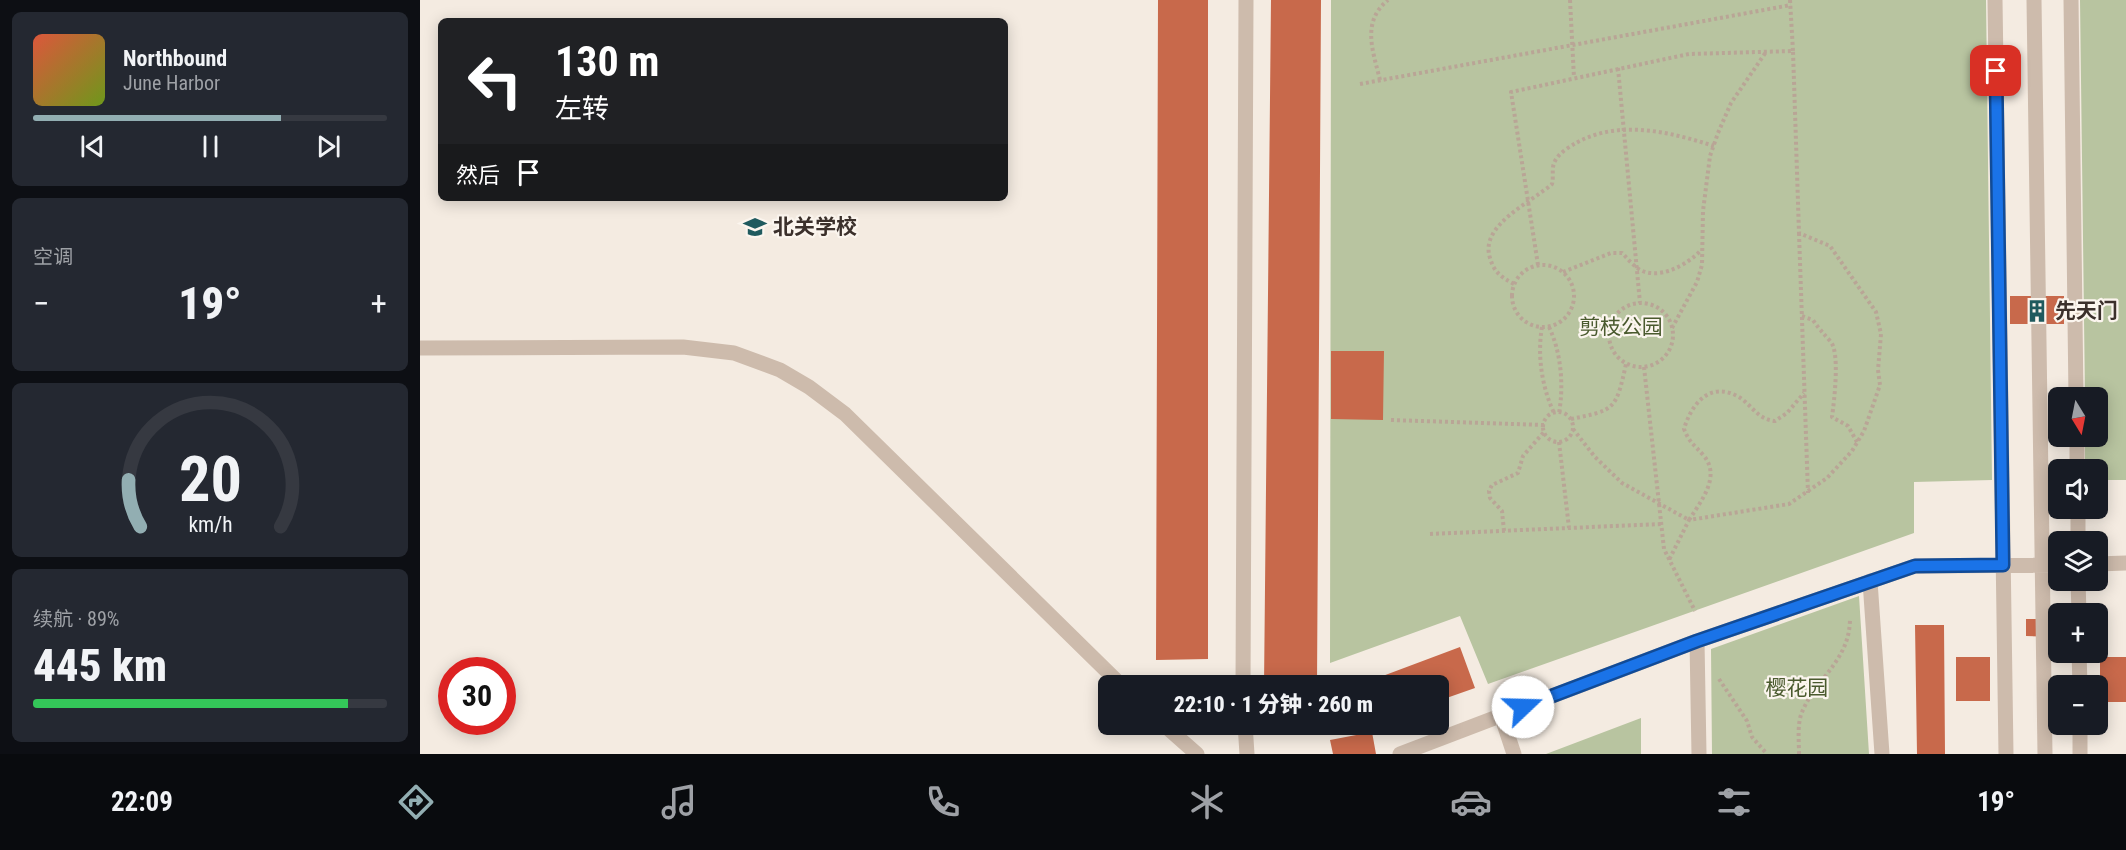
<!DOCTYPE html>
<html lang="zh">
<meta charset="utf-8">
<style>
body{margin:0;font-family:"Roboto Condensed","Noto Sans SC",sans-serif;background:#242831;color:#f1f3f6;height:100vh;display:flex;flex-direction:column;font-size:22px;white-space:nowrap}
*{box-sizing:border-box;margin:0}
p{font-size:20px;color:#9ea1a6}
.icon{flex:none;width:33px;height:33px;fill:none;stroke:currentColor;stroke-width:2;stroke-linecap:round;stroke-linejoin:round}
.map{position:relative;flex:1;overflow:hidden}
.side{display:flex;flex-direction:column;gap:12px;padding:12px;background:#0d0f14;width:420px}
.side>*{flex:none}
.top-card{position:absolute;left:18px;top:18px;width:570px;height:183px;border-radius:9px;box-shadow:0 3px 15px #0003;background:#202124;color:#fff;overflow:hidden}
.needle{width:39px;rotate:170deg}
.buttons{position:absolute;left:1628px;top:387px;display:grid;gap:12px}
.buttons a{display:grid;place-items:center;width:60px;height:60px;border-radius:9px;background:#171b24;box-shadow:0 3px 15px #0003;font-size:30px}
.speed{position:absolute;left:18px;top:657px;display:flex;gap:12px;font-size:30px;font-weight:700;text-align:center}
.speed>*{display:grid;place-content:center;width:78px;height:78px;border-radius:50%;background:#171b24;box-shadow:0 3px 15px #0003;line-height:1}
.speed .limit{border:9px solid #d22;background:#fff;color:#111}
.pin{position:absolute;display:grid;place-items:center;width:51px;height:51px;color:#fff;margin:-26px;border-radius:12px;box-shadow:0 3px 9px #0006}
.me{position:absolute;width:66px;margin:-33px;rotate:69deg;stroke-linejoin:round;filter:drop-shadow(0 0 4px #0008)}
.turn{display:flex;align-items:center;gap:21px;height:126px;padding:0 18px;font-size:27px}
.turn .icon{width:78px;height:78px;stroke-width:2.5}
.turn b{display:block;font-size:42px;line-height:51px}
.then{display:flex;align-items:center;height:57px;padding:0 18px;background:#0003;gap:12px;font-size:22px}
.big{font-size:45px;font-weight:800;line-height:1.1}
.side .widget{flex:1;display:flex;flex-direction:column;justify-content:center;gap:9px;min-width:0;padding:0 21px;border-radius:9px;background:#242831}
.side .dial{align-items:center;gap:0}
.dial svg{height:156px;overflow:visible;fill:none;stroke:#363941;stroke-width:7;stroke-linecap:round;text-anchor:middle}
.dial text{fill:#f1f3f6;stroke:none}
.song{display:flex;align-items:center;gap:18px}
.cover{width:72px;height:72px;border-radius:9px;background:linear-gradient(135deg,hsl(10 70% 55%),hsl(80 70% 35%))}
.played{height:6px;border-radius:3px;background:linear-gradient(90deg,#92aeb2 70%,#363941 70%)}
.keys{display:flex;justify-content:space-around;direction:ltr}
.heat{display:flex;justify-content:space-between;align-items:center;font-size:33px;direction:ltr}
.charge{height:9px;border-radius:4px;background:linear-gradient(90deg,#34c759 89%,#363941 0)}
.trip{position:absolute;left:678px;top:675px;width:351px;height:60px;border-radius:9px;background:#171b24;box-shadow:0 3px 15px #0003;font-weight:800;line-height:60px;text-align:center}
.tab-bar{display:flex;height:96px;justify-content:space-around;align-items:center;background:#090b0e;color:#9ea1a6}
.tab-bar .icon{width:42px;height:42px}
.tab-bar .active{color:#92aeb2}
.tab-bar b{font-size:27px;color:#f1f3f6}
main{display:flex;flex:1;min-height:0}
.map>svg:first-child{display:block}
.green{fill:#b8c4a0}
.building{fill:#c8694b}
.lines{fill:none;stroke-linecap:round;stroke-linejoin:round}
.path{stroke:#b9a596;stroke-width:4;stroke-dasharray:3 3;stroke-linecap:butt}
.minor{stroke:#cdbbac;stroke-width:15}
.route-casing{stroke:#114b97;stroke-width:15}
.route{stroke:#1a73e8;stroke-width:10}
.labels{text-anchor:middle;stroke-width:4.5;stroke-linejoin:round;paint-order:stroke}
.poi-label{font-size:21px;font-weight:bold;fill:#3b302b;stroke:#fbf5ee;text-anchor:start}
.park-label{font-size:21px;fill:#4a5a2e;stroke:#fbf5ee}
</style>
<main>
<section class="side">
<div class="widget">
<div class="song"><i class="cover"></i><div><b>Northbound</b><p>June Harbor</p></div></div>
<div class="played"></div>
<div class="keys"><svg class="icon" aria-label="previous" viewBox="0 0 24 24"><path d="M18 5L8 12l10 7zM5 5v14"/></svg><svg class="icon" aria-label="pause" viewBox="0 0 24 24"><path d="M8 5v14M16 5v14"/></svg><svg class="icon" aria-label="next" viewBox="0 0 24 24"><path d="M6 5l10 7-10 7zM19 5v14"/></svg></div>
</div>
<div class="widget"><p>空调</p>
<div class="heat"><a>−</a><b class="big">19°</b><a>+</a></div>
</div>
<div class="widget dial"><svg viewBox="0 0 100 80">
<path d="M14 69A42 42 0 1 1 86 69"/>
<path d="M14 69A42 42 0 0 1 8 45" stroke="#92aeb2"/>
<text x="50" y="56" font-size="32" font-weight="700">20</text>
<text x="50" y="72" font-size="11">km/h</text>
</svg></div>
<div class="widget"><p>续航 · 89%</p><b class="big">445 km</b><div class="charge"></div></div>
</section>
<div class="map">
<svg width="1706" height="754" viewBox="0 0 1706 754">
<rect width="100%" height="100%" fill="#f4ebe1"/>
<!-- green -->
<path class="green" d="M911,0H1566L1572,480L1494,482V533L1068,684L1040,616L910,663Z
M1660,0H1706V480H1677V470L1665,469V437L1677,436V398L1665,397Z
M1439,596L1449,754H1292L1291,649Z
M1221,718V754H1126Z"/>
<!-- building -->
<path class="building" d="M738,0H788V659L736,660Z
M851,0H901L897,686H844Z
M1590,296H1644V324H1590Z
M911,351H964L963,420L911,419Z
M1606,619H1638V637L1606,636Z
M1495,625H1524L1525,754H1497Z
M1040,647L1055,688L1018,701V686H936Z
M1536,657H1570V701H1536Z
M1680,657H1706V702H1680Z
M952,732L956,754H913L910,740Z"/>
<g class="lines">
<!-- path -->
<path class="path" d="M1150,0L1154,78
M1370,0L1373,51
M1198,68L1220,303
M960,80C953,51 941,22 968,0
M940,84L1371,5
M1379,233L1388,493
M1092 296a31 31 0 1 1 62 0a31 31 0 1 1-62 0Z
M1118,265L1091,92L1269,54L1373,51L1379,233L1410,246L1456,312L1461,334L1458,370L1460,385L1444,431L1432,451L1407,478L1369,504L1269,520L1249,560
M1143,272L1191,253H1202C1207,258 1211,263 1216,267C1235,283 1268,265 1281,250
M1094,284C1081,277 1074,272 1070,258C1059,225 1112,202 1132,184C1134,176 1131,168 1135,161C1139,153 1149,147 1156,143C1199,119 1250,132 1294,146
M1189 335a32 32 0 1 1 64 0a32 32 0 1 1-64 0Z
M1382,316L1393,320C1399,329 1404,334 1411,342C1420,354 1414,402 1412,417L1428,426L1437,442
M1122,327C1117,356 1122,387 1134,413
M1129,327C1141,352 1144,385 1139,413
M1252,328L1277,282L1282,265L1283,211L1290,156L1298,133L1311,103L1346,52
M1224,367L1244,549L1275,611
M1123 427a15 15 0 1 1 30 0a15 15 0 1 1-30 0Z
M1151,419C1195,410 1196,410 1206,364
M971,420L1124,425
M1153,429L1175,457L1202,483L1269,520C1281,501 1301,477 1284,456C1275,445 1270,444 1264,429C1271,405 1289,381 1317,396C1332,404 1336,419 1355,421L1367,413L1384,393
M1139,442L1149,528
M1084,531L1082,511L1070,498L1069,491L1072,485L1098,473L1103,456L1124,432
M1010,534L1241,524
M1299,679L1327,721L1332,737L1347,754
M1379,754C1379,741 1377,724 1382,712C1397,677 1429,661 1430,620"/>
<!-- minor -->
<path class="minor" d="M1575,0L1586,754
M1614,0L1625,754
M1651,0L1656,398
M0,348L263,347L314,353L360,370L389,387L425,414L702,686
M1657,436V470
M1658,508V542
M1677,564L1706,563
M1658,580L1659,614
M1450,581L1462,754
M1277,641L1279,754
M1659,652L1660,686
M823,686L826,0
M1081,715L1094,754
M743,724L777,754
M825,724L827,754
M1660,724V754
M980,754L1277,641L1495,566L1638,565"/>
</g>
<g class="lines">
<!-- route casing -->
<g class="route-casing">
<path id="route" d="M1103,707L1277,641L1495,566L1583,565L1576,71"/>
</g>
<!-- route -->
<use href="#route" class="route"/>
</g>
<!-- icons -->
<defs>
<g id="school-bare" transform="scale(1.8)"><path d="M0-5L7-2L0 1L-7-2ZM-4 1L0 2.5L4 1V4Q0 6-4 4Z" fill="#1f5a5e" stroke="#fbf5ee" stroke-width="2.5" paint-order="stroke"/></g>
<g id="building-bare" transform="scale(1.8)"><path d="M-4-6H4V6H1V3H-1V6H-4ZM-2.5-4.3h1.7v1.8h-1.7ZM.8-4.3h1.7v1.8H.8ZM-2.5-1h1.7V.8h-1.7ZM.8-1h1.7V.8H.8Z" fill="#1f5a5e" stroke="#fbf5ee" stroke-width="2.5" paint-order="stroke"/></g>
</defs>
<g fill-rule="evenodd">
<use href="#school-bare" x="335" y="227"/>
<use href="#building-bare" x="1617" y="311"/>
</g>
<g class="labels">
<!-- poi labels -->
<g class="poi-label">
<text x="353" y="234">北关学校</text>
<text x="1635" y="318">先天门</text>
</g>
<!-- park labels -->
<g class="park-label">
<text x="1201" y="334">剪枝公园</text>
<text x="1377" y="695">樱花园</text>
</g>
</g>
</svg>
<div class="buttons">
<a><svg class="needle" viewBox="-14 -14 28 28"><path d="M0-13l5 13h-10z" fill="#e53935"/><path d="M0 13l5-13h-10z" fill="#9ea1a6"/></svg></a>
<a><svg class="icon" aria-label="sound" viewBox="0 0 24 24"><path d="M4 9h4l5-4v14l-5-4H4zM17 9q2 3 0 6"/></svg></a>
<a><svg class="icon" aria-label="layers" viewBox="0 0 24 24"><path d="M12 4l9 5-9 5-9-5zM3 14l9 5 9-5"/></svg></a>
<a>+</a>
<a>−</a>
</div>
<div class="speed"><div class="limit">30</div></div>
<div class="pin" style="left:1576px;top:71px;background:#d93025"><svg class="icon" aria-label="arrive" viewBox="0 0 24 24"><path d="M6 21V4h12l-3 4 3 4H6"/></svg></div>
<svg class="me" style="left:1103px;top:707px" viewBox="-20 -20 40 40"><circle r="19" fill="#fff"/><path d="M0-13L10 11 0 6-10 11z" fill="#1a73e8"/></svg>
<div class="trip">22:10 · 1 分钟 · 260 m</div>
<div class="top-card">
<div class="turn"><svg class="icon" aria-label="left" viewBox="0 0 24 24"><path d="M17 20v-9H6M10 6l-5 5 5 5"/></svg><div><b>130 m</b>左转</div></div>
<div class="then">然后<svg class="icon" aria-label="arrive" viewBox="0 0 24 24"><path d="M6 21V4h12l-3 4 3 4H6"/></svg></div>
</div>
</div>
</main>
<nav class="tab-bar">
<b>22:09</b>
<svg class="icon active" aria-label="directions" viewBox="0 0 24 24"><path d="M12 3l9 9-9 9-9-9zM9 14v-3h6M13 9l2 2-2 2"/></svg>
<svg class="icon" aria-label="music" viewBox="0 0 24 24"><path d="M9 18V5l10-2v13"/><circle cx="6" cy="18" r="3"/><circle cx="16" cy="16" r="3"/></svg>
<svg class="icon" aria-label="phone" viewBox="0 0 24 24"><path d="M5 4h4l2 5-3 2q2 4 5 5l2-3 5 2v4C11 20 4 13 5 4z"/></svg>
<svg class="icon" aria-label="climate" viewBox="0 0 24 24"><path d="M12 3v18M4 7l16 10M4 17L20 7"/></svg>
<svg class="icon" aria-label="car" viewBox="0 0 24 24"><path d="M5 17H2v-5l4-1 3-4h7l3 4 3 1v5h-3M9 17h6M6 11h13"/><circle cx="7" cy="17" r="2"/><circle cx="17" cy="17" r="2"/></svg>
<svg class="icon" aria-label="filters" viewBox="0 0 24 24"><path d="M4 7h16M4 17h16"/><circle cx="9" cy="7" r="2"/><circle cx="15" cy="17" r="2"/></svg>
<b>19°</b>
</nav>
